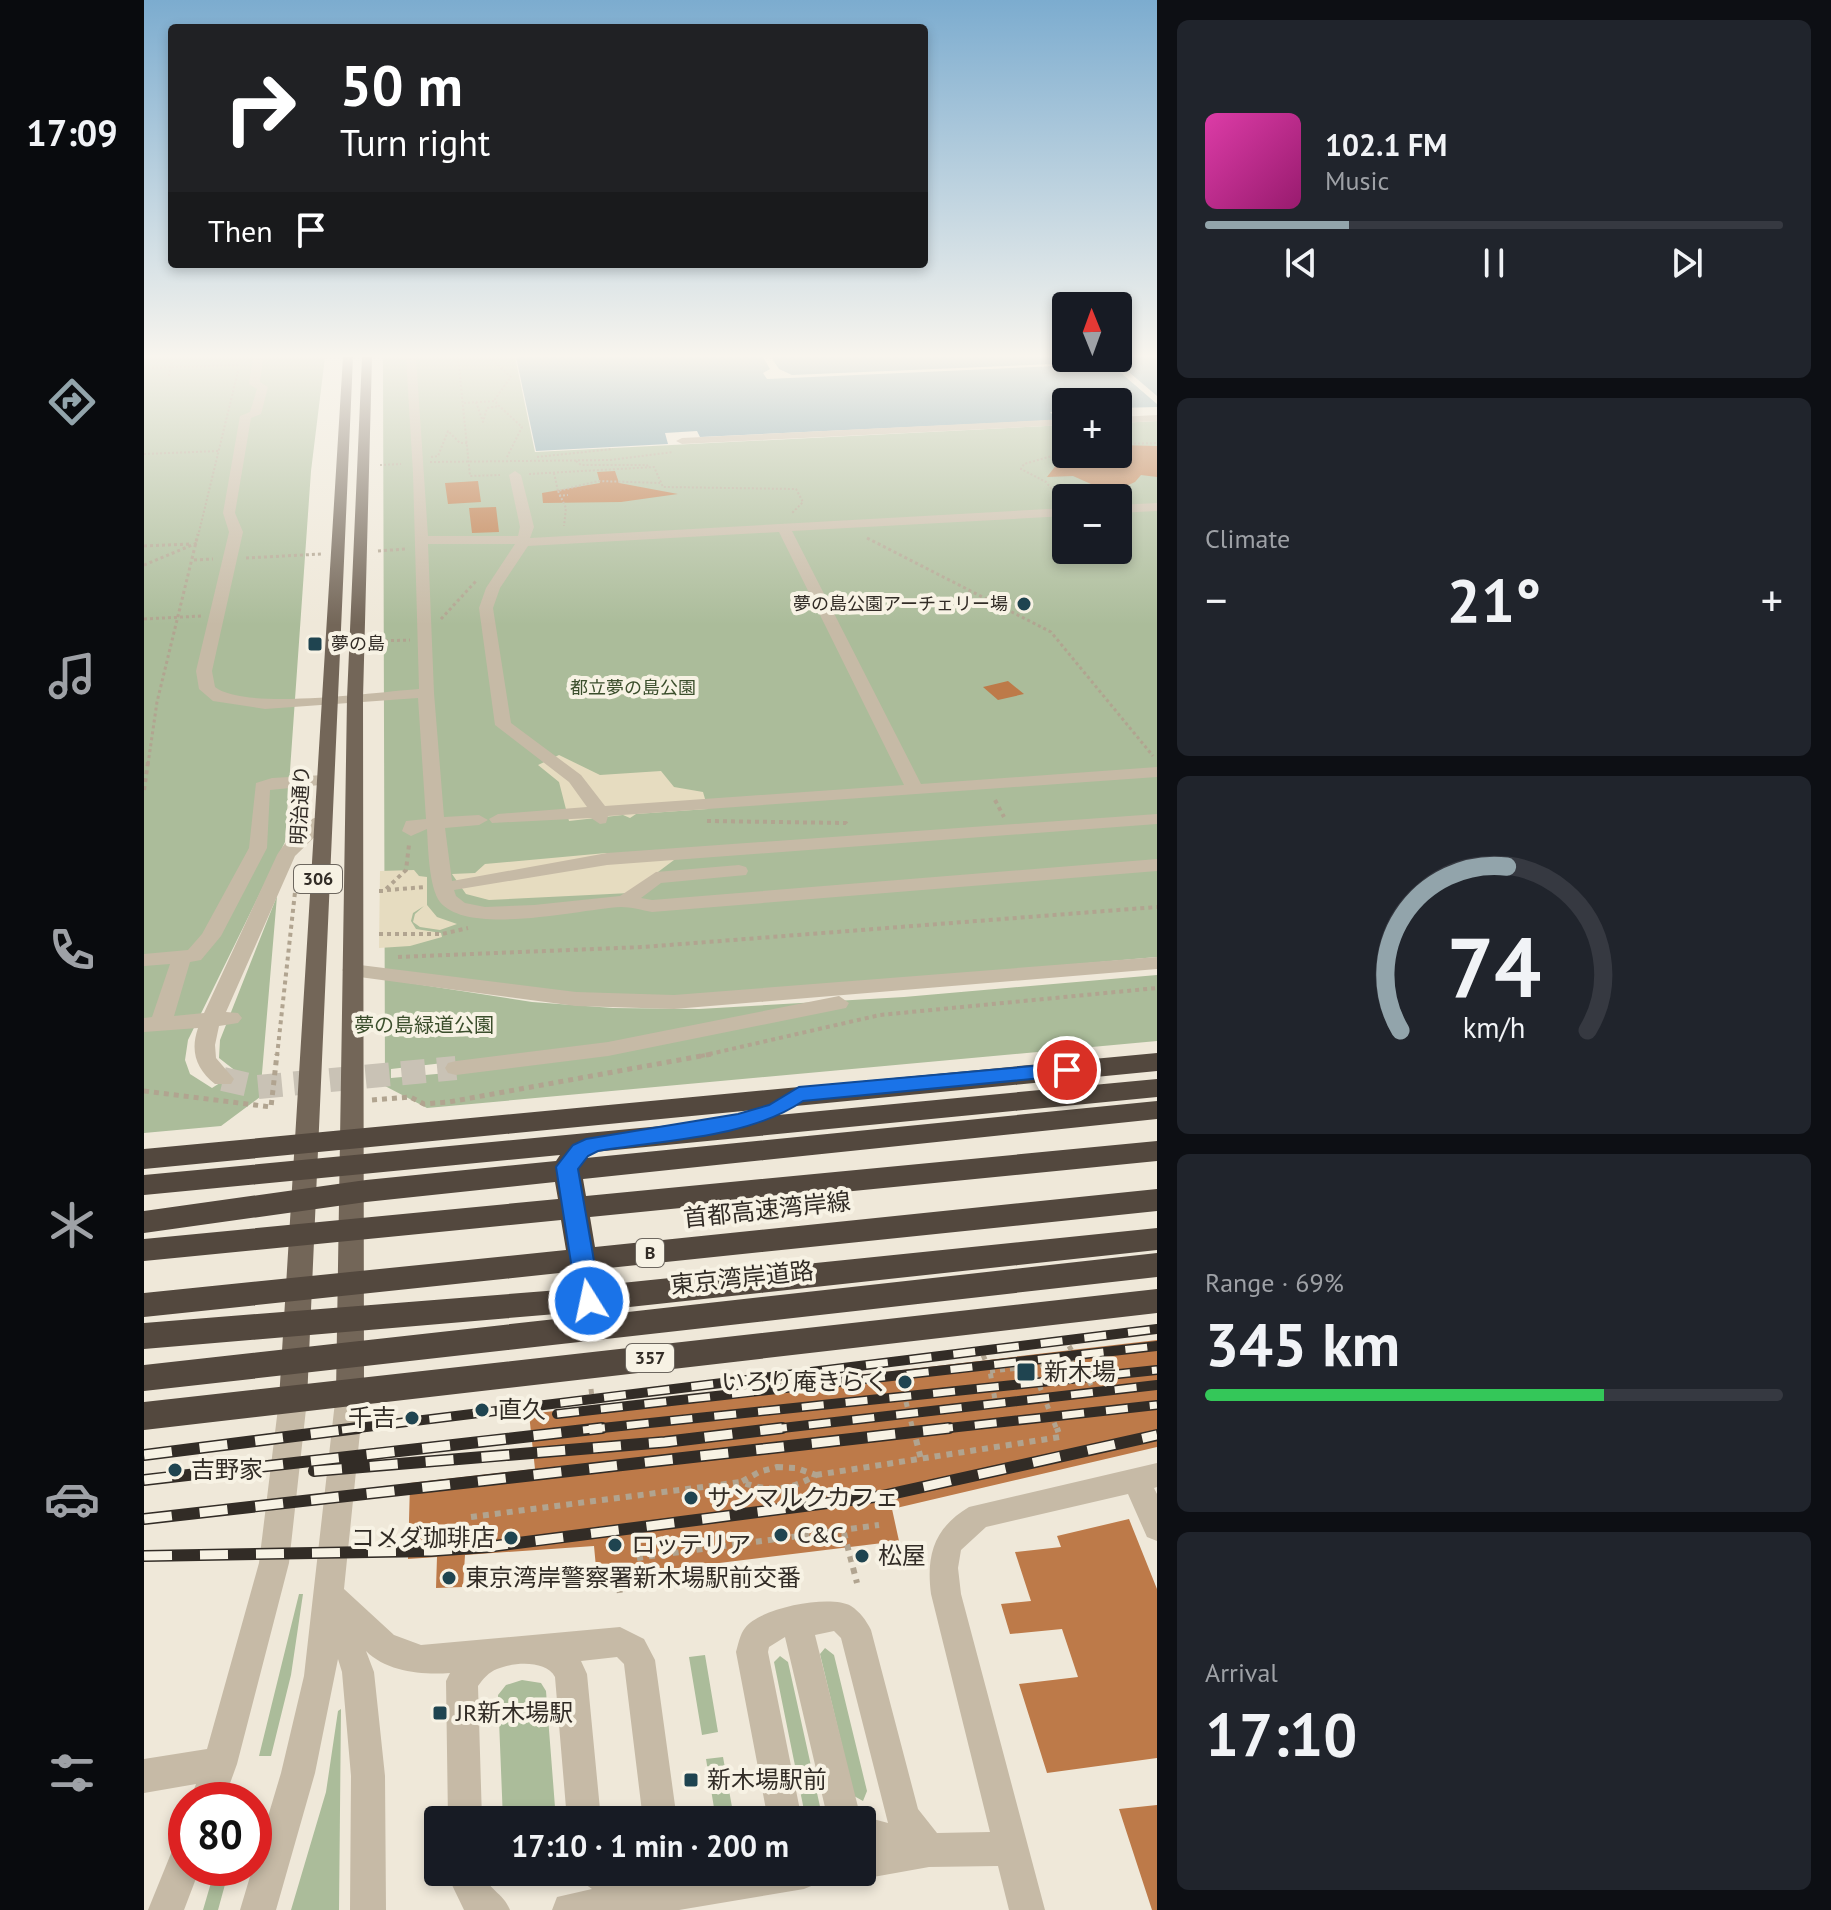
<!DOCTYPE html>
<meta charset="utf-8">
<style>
body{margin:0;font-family:"PT Sans","Noto Sans JP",sans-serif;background:#20242c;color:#f1f3f6;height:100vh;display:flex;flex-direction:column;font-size:30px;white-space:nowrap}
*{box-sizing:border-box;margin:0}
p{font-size:26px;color:#9ea1a6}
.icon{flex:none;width:44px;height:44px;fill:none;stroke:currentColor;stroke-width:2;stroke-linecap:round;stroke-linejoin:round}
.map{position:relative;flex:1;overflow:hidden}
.side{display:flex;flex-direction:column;gap:20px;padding:20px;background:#0d0f14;width:674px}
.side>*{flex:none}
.top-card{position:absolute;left:24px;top:24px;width:760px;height:244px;border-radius:8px;box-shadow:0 4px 12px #0003;background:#202124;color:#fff;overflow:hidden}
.needle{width:52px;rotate:359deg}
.controls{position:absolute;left:908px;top:292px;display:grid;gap:16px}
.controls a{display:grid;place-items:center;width:80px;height:80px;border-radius:8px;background:#171b24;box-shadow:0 4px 12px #0003;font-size:40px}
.speed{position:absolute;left:24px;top:1782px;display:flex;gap:16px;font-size:40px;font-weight:700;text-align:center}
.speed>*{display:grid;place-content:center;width:104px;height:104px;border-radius:50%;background:#171b24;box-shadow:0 4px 12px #0003;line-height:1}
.speed .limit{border:12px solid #d22;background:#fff;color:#111}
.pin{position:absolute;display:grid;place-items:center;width:68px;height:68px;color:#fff;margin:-34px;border:4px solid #fff;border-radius:50%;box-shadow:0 2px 8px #0007}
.me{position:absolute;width:88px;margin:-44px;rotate:350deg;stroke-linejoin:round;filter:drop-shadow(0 0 6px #0008)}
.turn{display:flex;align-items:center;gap:28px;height:168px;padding:0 40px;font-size:36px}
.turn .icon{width:104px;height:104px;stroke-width:2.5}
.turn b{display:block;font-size:56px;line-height:68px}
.then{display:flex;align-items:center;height:76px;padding:0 40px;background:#0003;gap:16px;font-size:30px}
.big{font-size:60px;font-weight:700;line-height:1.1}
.side .widget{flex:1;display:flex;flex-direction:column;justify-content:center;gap:12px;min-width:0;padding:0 28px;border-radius:12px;background:#20242c}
.side .dial{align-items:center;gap:0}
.dial svg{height:208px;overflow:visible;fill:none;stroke:#363941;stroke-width:7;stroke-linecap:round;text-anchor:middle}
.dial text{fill:#f1f3f6;stroke:none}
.song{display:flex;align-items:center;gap:24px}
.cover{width:96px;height:96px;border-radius:12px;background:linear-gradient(135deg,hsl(320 70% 55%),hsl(320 70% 35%))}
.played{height:8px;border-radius:4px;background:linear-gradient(90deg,#92a4ab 25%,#363941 25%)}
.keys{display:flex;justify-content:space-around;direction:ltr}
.heat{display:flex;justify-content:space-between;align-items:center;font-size:44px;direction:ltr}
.charge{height:12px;border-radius:6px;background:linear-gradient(90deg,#34c759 69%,#363941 0)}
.trip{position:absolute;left:280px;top:1806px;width:452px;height:80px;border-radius:8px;background:#171b24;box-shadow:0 4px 12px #0003;font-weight:700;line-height:80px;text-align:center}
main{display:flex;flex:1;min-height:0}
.menu{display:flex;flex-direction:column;width:144px;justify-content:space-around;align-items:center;background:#090b0e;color:#9ea1a6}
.menu .icon{width:56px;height:56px}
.menu .current{color:#92a4ab}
.menu b{font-size:36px;color:#f1f3f6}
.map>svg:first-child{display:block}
.green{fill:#abbc9a;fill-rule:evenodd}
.plaza{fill:#e6dcc0}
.water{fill:#7a9fa9}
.pier{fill:#efe8d9}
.building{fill:#bd7a49}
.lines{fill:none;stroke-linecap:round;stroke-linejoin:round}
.minor-tunnel{stroke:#c9c2b5;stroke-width:24;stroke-dasharray:24 12;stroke-linecap:butt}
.path-far4{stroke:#b1a490;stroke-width:2;stroke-dasharray:2 2;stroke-linecap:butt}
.path-far3{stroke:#b1a490;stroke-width:3;stroke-dasharray:3 3;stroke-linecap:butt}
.path-far2{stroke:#b1a490;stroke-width:4;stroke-dasharray:4 4;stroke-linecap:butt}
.path-far1{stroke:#b1a490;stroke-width:5;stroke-dasharray:5 5;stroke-linecap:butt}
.path{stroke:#b1a490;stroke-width:6;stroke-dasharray:6 6;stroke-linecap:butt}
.minor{fill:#c6baa6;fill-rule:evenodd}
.major{fill:#736658;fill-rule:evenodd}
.highway{fill:#53483e;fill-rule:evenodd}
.rail-far1-casing{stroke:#322c26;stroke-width:10}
.rail-casing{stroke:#322c26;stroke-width:12}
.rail-far1{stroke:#f7f2e4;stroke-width:7;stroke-dasharray:22;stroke-linecap:butt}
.rail{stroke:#f7f2e4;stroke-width:9;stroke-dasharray:28;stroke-linecap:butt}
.route{fill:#1a73e8;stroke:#114b97;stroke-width:2}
.poi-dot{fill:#1f4450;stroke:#f7f2e4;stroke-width:3}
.labels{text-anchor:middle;stroke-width:8;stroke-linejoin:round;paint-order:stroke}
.far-poi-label{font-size:18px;fill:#322c26;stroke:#f7f2e4;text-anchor:end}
.far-park-label{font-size:18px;fill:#3b4e2c;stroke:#f7f2e4}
.shield{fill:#f7f2e4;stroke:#6d675f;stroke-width:2}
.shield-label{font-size:18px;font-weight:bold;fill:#322c26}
.street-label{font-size:20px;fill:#322c26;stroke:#f7f2e4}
.park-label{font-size:20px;fill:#3b4e2c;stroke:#f7f2e4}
.near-street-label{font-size:24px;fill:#322c26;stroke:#f7f2e4}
.near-poi-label{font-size:24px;fill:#322c26;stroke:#f7f2e4;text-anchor:start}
</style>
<main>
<nav class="menu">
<b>17:09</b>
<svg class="icon current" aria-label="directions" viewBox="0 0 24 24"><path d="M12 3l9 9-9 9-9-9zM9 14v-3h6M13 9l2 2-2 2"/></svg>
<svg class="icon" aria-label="music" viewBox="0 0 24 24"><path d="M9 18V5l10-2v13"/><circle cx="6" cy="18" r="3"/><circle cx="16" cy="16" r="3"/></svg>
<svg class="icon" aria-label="phone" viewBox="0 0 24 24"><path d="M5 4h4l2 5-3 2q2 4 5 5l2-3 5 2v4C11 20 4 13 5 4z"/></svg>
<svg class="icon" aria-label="climate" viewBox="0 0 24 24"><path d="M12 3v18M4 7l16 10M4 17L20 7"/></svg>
<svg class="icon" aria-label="car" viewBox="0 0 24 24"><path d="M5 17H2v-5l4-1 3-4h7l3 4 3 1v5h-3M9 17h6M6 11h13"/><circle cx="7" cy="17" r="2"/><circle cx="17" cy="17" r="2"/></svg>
<svg class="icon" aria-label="filters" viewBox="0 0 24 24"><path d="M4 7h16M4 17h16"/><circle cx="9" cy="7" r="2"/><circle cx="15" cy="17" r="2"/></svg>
</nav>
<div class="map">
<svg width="1013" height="1910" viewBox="0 0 1013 1910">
<rect width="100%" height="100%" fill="#efe8d9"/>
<!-- green -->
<path class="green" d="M0,357H181L167,471L141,842L44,1040L41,1060L46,1074L68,1088L93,1072L75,1058L76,1040L133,896L116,1097L77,1126L0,1133Z
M239,357H371L391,452L922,425V454H974V423L1013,421V957L553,997L471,996L246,980L388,1002L469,1008L555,1009L760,997L1013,975V1041L283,1108L241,1086ZM922,498H974V550H922ZM308,1062L315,1072L247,1078V1069Z
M155,1594H159L147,1675L127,1756H115Z
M681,1648L690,1655L723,1791L719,1801L710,1796L676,1654Z
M561,1655L574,1732L558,1735L545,1657Z
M636,1656L644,1662L679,1820H662L630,1662Z
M378,1680L397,1683L402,1691L412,1820H359L354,1695L362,1685Z
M197,1709L195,1910H147L182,1792L194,1711Z
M579,1757L590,1818L572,1820L562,1759Z
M71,1869L85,1870L74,1910H59Z"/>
<!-- plaza -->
<path class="plaza" d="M415,755L456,775L517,771L530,787L559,792L564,809L492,814L486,818L479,815L425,821L415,782L394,765Z
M462,853L534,857L486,893L345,900L322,894L308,874L331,873L341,864Z
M270,870L275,876L283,877V905L293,917L313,924L296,930L276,927L269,922L271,914L280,906L269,913L267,921L272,929L297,933L298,937L266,946L235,948L236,871Z"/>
<!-- water -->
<path class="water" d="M372,357H1013V407L974,408V402H922V411L906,412L914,420L556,437L553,431L521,433L524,444L392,451Z"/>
<!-- pier -->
<path class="pier" d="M619,357H627L635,369L648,375L910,364L908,360L913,357L937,362L972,361L1013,396V404L970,367L958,364L623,379L619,373L626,369Z"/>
<!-- building -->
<path class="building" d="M974,445L1013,446V477L997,475L991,482L969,492L964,486L947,484L929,476L903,477L919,456L974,454Z
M471,471L475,483L534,494L477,502L399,503L398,493L456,483L453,472Z
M334,481L337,502L304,504L301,483Z
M352,507L355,532L328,533L325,508Z
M864,681L880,694L854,700L839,687Z
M1013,1340V1447L748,1509L755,1541L453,1578L450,1546L321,1555L319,1587L292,1588L293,1557L264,1559L266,1483L391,1469L385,1414Z
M985,1519L1013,1589V1758L903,1773L875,1684L934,1677L918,1629L866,1634L857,1604L887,1601L871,1552L917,1547L913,1536Z
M1013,1805V1910H1008L975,1809Z"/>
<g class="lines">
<!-- minor-tunnel -->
<path class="minor-tunnel" d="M79,1079L114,1087L312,1068"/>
<!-- path-far4 -->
<path class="path-far4" d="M314,357L326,476L356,475
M345,357L367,377L351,399L353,404L378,427L362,459
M0,368L96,365
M25,376L28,362
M332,402L339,422L343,408L355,406
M320,403L352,401
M974,444L1013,443
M0,454L75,451
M287,457L294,456L304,431L316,443H324
M393,457L469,449
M432,461L437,465H503L504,468
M286,462L466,460L529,452
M236,465L257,464
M410,473L414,491L454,481L516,483
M385,474L510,467L519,487L652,489L659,502L647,514
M414,491L422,508L420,526
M415,496L424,495
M915,498L902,482L877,469L880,464L922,452
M54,536L94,371"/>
<!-- path-far3 -->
<path class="path-far3" d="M723,538L907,632L1009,756
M0,546L46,544
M234,551L261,549
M102,558L177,554
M50,560L69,559
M0,565L53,543
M0,619L57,616
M297,619L332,581
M235,641L266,640
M4,764L13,702L54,534"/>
<!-- path-far2 -->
<path class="path-far2" d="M0,790L4,762
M851,800L860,817
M563,821L702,823L704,826
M243,890L282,887
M235,891H240L262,870L265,845
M235,934H298L324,928
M254,957L499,947L1013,907
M133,1056L152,883
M557,1056L736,1015L1013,988"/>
<!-- path-far1 -->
<path class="path-far1" d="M0,1091L127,1107L133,1054
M228,1100L266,1097L280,1104L305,1102L568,1054
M925,1346L950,1390
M839,1355L846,1371L851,1400
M888,1367L913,1430
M846,1371L933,1362
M447,1389L449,1406
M762,1402L769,1430"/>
<!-- path -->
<path class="path" d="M769,1428L777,1459
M633,1467L652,1468L672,1475C646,1491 625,1492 597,1482L615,1472Z
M672,1475L916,1437L913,1428
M327,1517L597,1482
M700,1533L713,1583
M493,1558L735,1525
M474,1575L476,1595"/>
<!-- minor -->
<path class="minor" d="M109,357H119L116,382L124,387L117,414L107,418L91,513L99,532L68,671L71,687C102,711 231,692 275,689L269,473L262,357H272L284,536H374L376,527L365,475L371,471L377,475L390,527L386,538L922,508V516L648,531L777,784L1013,767V777L464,816L462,823L456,824L447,818L348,823L345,819L354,814L443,807L425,782L351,725L335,608L342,588L371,544H284L290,693L300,817L335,815L344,820L335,825L301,828L308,881L463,853L1013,814V824L463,865L310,890L312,896L321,903L341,907L390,905L476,896L512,872L595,865L602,867L604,871L602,875L517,883L497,898L508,900L1013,859V871L508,912C498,910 487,907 477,907C436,909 325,937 296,902C285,888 284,847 283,829L267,836L258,831L262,821L282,819L274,698L121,709L69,701L55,689L52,671L85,532L79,513L96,416L106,412L113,389L105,384ZM635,532L760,785L461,806L437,775L367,723L349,608L356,588L384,546Z
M1013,415V421L974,423V417Z
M922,419V425L538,444L532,441L538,438Z
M1013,503V511L974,513V505Z
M180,775L189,780L186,784L126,790L123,848L77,936L57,960L46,962L30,1016L60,1013L133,855C143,840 163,813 183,817L186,821L183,825L151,856L82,1012L94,1013L98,1018L94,1023L75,1026L71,1045L72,1058L90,1079L87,1084H71C52,1069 46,1051 54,1028L0,1032V1018L8,1017L26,964L0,966V954L44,950L58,934L105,848L112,783L128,778Z
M1013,957V969L530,1009L432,1006L208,976L198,970L208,964L432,992L530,995Z
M695,996L705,1003L702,1008L464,1056L312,1075L304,1073L301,1068L304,1063L312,1061L464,1042Z
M206,1382L216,1385L220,1393L200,1589L250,1635L277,1645L476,1627L500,1639L511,1660L533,1820H499L480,1664L473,1657L437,1661L443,1674L457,1820H423L411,1677C402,1660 370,1662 353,1669C345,1672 339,1679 334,1686L338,1820H304L302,1681L306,1673C278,1675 243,1672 222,1651L230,1672L241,1776L242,1910H206L207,1776L198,1672L194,1659L171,1773L132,1910H96L137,1773L160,1676L192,1393L196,1385Z
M149,1389L159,1392L163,1400L145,1563L93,1764L80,1800H46L52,1784L0,1793V1759L63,1749L115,1563L135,1400L139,1392Z
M1013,1463V1487L1010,1488L1013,1494V1541L1003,1537L984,1494L842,1527L817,1550L814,1568L817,1594L901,1910H865L854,1866L785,1867L718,1879L706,1874L705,1872H718V1820H684L641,1637L625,1647L624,1652L658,1820H624L592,1652C594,1645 596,1634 601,1628C615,1608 686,1594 707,1606C716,1612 722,1620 727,1630L774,1809L793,1833L846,1832L787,1594C782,1555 790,1528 825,1507ZM690,1631L697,1638L744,1823L718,1816L714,1807L671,1635Z
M42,1841V1868H56L40,1910H4L30,1846Z
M306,1872H340C343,1890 359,1892 366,1910H320L308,1885Z
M436,1872C465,1872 494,1872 522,1877L521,1872H677L672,1884L660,1889L535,1910H408L413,1897L448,1889L441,1884Z"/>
<!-- major -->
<path class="major" d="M199,357H209L163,1400L159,1408L149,1411L139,1408L135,1400Z
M218,357H228L219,698L220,1393L216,1401L206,1404L196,1401L192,1393L203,698Z"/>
<!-- highway -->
<path class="highway" d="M1013,1053V1071L0,1169V1149Z
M1013,1079V1097L440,1153L442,1158L1013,1101V1119L439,1179L442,1196L1013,1141V1161L446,1217L451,1247L1013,1189V1211L455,1269L458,1285L1013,1228V1250L467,1309L466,1314L1013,1253V1277L0,1391V1365L439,1316L436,1312L0,1349V1323L428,1289L425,1272L0,1317V1293L422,1250L417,1220L0,1261V1239L414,1199L411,1182L222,1202L0,1233V1211L222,1180L412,1161L416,1155L0,1195V1175Z
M1013,1289V1313L0,1430V1402Z"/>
<!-- rail-far1 casing -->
<g class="rail-far1-casing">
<path id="rail-far1" d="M413,1414L1013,1346
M198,1430L1013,1329
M439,1430L1013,1370
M621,1430L1013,1385
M787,1430L1013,1405"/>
</g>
<!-- rail casing -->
<g class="rail-casing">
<path id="rail" d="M0,1455L214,1428
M170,1471L521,1442L638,1428
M0,1480L458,1428
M0,1519L805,1428
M0,1556L287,1551L343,1547L738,1496L1013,1435"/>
</g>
<!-- rail-far1 -->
<use href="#rail-far1" class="rail-far1"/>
<!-- rail -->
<use href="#rail" class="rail"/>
</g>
<!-- sky -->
<linearGradient id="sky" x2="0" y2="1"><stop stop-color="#7caccf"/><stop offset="0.57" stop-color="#f8f5ee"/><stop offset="1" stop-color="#f8f5ee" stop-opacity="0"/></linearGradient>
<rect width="1013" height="625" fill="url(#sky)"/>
<!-- route -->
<path class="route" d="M923,1063L933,1070L930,1075L659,1101C605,1138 519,1140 454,1151L444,1156L434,1169L457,1301L453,1307L445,1310L437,1307L433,1301L412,1167L429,1145L442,1139L594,1114L625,1105L655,1087Z"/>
<!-- markers -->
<g class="poi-dot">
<circle cx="880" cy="604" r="8"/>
<rect x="163" y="636" width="16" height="16" rx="4"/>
<rect x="872" y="1362" width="20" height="20" rx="4"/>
<circle cx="761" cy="1382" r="8"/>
<circle cx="338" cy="1410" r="8"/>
<circle cx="268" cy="1418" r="8"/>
<circle cx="31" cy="1470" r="8"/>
<circle cx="547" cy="1498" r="8"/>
<circle cx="637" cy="1535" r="8"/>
<circle cx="367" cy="1538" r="8"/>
<circle cx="471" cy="1545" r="8"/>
<circle cx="718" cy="1556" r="8"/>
<circle cx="305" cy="1578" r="8"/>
<rect x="288" y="1705" width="16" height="16" rx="4"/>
<rect x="539" y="1772" width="16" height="16" rx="4"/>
</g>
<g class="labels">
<!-- far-poi labels -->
<g class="far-poi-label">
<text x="864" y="610">夢の島公園アーチェリー場</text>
<text x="187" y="650" text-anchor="start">夢の島</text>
</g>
<!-- far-park labels -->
<g class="far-park-label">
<text x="489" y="694">都立夢の島公園</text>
</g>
<!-- shield labels -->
<g class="shield">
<rect x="150" y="865" width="48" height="28" rx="6"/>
<rect x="492" y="1239" width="28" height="28" rx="6"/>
<rect x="482" y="1344" width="48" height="28" rx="6"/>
</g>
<g class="shield-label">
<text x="174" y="885">306</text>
<text x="506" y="1259">B</text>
<text x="506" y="1364">357</text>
</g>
<!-- street labels -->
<g class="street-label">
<text transform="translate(156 805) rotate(-87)" y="7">明治通り</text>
</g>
<!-- park labels -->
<g class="park-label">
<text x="280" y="1032">夢の島緑道公園</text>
</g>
<!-- near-street labels -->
<g class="near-street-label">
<text transform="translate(623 1210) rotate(-6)" y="8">首都高速湾岸線</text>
<text transform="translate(598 1278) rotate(-6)" y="8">東京湾岸道路</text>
</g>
<!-- near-poi labels -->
<g class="near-poi-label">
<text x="900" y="1380">新木場</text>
<text x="745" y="1390" text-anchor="end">いろり庵きらく</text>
<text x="354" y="1418">直久</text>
<text x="252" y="1426" text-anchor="end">千吉</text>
<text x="47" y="1478">吉野家</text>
<text x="563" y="1506">サンマルクカフェ</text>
<text x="653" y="1543">C&amp;C</text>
<text x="351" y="1546" text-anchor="end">コメダ珈琲店</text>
<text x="487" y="1553">ロッテリア</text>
<text x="734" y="1564">松屋</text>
<text x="321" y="1586">東京湾岸警察署新木場駅前交番</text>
<text x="312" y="1721">JR新木場駅</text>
<text x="563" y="1788">新木場駅前</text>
</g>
</g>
</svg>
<div class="controls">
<a><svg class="needle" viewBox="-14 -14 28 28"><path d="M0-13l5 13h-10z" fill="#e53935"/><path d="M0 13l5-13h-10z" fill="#9ea1a6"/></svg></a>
<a>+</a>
<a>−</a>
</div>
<div class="speed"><div class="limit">80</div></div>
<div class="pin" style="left:923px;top:1070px;background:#d93025"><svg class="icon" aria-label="arrive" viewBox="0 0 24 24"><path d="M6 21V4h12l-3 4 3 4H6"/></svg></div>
<svg class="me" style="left:445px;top:1301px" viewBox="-20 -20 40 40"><circle r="17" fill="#1a73e8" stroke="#fff" stroke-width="3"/><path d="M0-11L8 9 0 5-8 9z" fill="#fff"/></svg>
<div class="trip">17:10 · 1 min · 200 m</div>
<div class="top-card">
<div class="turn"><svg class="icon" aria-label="right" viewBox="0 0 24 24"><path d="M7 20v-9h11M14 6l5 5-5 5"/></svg><div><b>50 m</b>Turn right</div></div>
<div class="then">Then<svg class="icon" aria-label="arrive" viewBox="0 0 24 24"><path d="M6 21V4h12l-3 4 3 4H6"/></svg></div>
</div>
</div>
<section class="side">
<div class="widget">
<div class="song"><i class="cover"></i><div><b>102.1 FM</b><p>Music</p></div></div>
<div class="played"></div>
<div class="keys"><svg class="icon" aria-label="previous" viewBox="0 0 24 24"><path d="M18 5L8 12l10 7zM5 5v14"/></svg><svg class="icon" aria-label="pause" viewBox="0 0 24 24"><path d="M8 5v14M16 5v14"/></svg><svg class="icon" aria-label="next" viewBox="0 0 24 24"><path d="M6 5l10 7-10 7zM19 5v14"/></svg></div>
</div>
<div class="widget"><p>Climate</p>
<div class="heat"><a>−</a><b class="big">21°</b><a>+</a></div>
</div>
<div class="widget dial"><svg viewBox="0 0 100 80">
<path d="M14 69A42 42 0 1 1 86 69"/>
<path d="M14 69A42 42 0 0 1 55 6" stroke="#92a4ab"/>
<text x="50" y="56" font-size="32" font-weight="700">74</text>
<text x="50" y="72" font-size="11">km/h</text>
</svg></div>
<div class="widget"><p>Range · 69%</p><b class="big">345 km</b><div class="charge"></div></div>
<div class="widget"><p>Arrival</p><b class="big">17:10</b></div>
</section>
</main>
